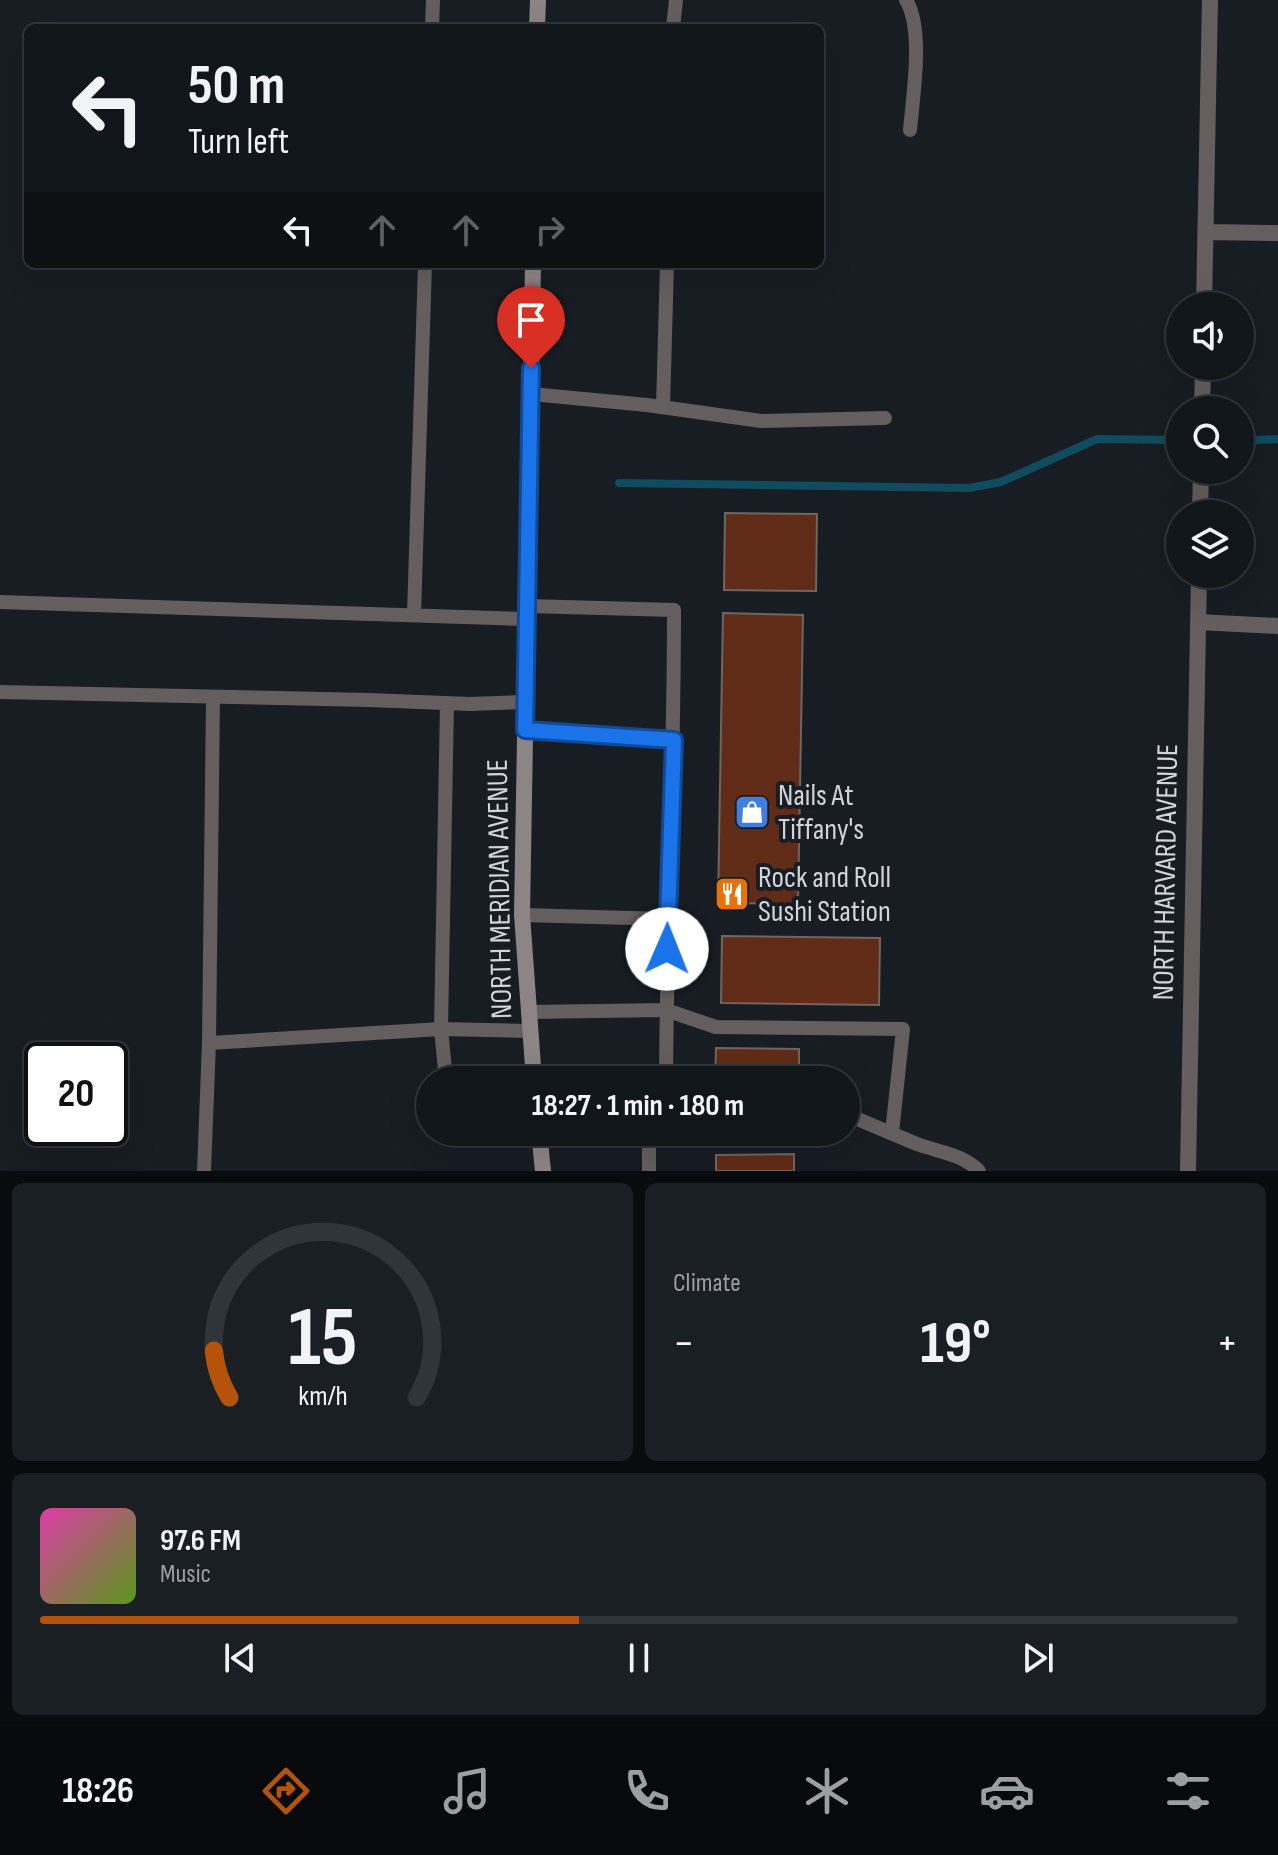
<!DOCTYPE html>
<meta charset="utf-8">
<style>
body{margin:0;font-family:"Sofia Sans Condensed",sans-serif;background:#1a1f23;color:#f1f3f6;height:100vh;display:flex;flex-direction:column;font-size:30px;white-space:nowrap}
*{box-sizing:border-box;margin:0}
p{font-size:26px;color:#9c9fa2}
.icon{flex:none;width:44px;height:44px;fill:none;stroke:currentColor;stroke-width:2;stroke-linecap:round;stroke-linejoin:round}
.map{position:relative;height:1171px;overflow:hidden}
.details{display:flex;flex-direction:column;gap:12px;padding:12px;background:#090c0e;flex:1}
.details>*{flex:none}
.guide{position:absolute;left:24px;top:24px;width:800px;height:244px;border-radius:12px;box-shadow:0 8px 32px #0002,0 0 0 2px #303539;background:#11161a;color:#f1f3f6;overflow:hidden}
.buttons{position:absolute;left:1166px;top:292px;display:grid;gap:16px}
.buttons a{display:grid;place-items:center;width:88px;height:88px;border-radius:50%;background:#11161a;box-shadow:0 8px 32px #0002,0 0 0 2px #303539;font-size:40px}
.speed{position:absolute;left:24px;top:1042px;display:flex;gap:16px;font-size:40px;font-weight:700;text-align:center}
.speed>*{display:grid;place-content:center;width:104px;height:104px;border-radius:50%;background:#11161a;box-shadow:0 8px 32px #0002,0 0 0 2px #303539;line-height:1}
.speed .limit{border:4px solid #111;border-radius:12px;background:#fff;color:#111}
.pin{position:absolute;display:grid;place-items:center;width:68px;height:68px;color:#fff;margin:-82px -34px;border-radius:50% 50% 50% 0;rotate:-45deg;box-shadow:0 0 8px #0007}
.pin .icon{rotate:45deg}
.me{position:absolute;width:88px;margin:-44px;rotate:1deg;stroke-linejoin:round;filter:drop-shadow(0 0 6px #0008)}
.turn{display:flex;align-items:center;gap:28px;height:168px;padding:0 32px;font-size:36px}
.turn .icon{width:104px;height:104px;stroke-width:2.5}
.turn b{display:block;font-size:56px;line-height:68px}
.lanes{display:flex;align-items:center;height:76px;padding:0 32px;background:#0003;justify-content:center;gap:40px;direction:ltr}
.lanes .off{opacity:.35}
.big{font-size:60px;font-weight:700;line-height:1.1}
.details .widget{flex:1;display:flex;flex-direction:column;justify-content:center;gap:12px;min-width:0;padding:0 28px;border-radius:12px;background:#1a1f23}
.details .dial{align-items:center;gap:0}
.dial svg{height:208px;overflow:visible;fill:none;stroke:#303539;stroke-width:7;stroke-linecap:round;text-anchor:middle}
.dial text{fill:#f1f3f6;stroke:none}
.song{display:flex;align-items:center;gap:24px}
.cover{width:96px;height:96px;border-radius:12px;background:linear-gradient(135deg,hsl(320 70% 55%),hsl(90 70% 35%))}
.played{height:8px;border-radius:4px;background:linear-gradient(90deg,#b45309 45%,#303539 45%)}
.keys{display:flex;justify-content:space-around;direction:ltr}
.heat{display:flex;justify-content:space-between;align-items:center;font-size:44px;direction:ltr}
.details .tiles{flex:1;display:grid;gap:12px;grid-template-columns:1fr 1fr}
.widget:last-child{grid-column:span 2}
.trip{position:absolute;left:416px;top:1066px;width:444px;height:80px;border-radius:40px;background:#11161a;box-shadow:0 8px 32px #0002,0 0 0 2px #303539;font-weight:700;line-height:80px;text-align:center}
.tab-bar{display:flex;height:128px;justify-content:space-around;align-items:center;background:#07090a;color:#9c9fa2}
.tab-bar .icon{width:56px;height:56px}
.tab-bar .selected{color:#b45309}
.tab-bar b{font-size:36px;color:#f1f3f6}
.map>svg:first-child{display:block}
.lines{fill:none;stroke-linecap:round;stroke-linejoin:round}
.stream{stroke:#104c5f;stroke-width:8}
.building{fill:#602c17;stroke:#6f6561;stroke-width:2}
.lane{stroke:#645e5f;stroke-width:14}
.street{stroke:#645e5f;stroke-width:16}
.secondary{stroke:#8d8485;stroke-width:16}
.route-casing{stroke:#114b97;stroke-width:20}
.route{stroke:#1a73e8;stroke-width:14}
.labels{text-anchor:middle;stroke-width:8;stroke-linejoin:round;paint-order:stroke}
.poi-label{font-size:30px;fill:#d1d5d9;stroke:#171d23;text-anchor:start}
.street-label{font-size:30px;fill:#d1d5d9;stroke:#171d23}
</style>
<div class="map">
<svg width="1278" height="1171" viewBox="0 0 1278 1171">
<rect width="100%" height="100%" fill="#171d23"/>
<g class="lines">
<!-- stream -->
<path class="stream" d="M1240,441L1278,439
M619,483L969,488L1001,482L1097,439L1177,440"/>
</g>
<!-- building -->
<path class="building" d="M725,513L817,514L816,591L724,590Z
M723,613L803,615L798,904L718,903Z
M722,936L880,938L879,1005L721,1003Z
M716,1048L799,1049V1080H715Z
M794,1154V1171H716V1155Z"/>
<g class="lines">
<!-- lane -->
<path class="lane" d="M906,0C924,29 913,95 910,130
M432,28L433,0
M673,28L676,0
M531,394L647,405L761,421L885,418
M663,407L667,264
M0,602L527,619
M527,606L674,610C674,767 667,923 666,1080
M414,615L425,264
M0,692L369,700L470,704L525,702
M525,730L674,740
M522,915L667,919
M528,1012L666,1010L716,1027L903,1029L892,1133
M209,1043L213,697
M446,1080L441,1029L529,1031
M846,1117H853C874,1126 895,1135 917,1144C938,1152 963,1154 979,1171
M450,1132L451,1137L540,1140
M649,1132V1171
M204,1171L209,1043L441,1029L447,703"/>
<!-- street -->
<path class="street" d="M1206,232L1278,233
M1204,306L1210,0
M1202,410L1203,366
M1200,514L1201,470
M1198,622L1278,626
M1188,1171L1199,574"/>
<!-- secondary -->
<path class="secondary" d="M537,28L538,0
M533,264L522,915L534,1080
M539,1132L543,1171"/>
</g>
<g class="lines">
<!-- route casing -->
<g class="route-casing">
<path id="route" d="M531,368L525,730L674,740L667,949"/>
</g>
<!-- route -->
<use href="#route" class="route"/>
</g>
<!-- icons -->
<defs>
<g id="shop-square" transform="scale(1.8)"><rect x="-9" y="-9" width="18" height="18" rx="4" fill="#3f7fe0" stroke="#171d23"/><path d="M-5-2.5h2.3a2.7 3.5 0 0 1 5.4 0H5L5.5 6h-11ZM-1.5-2.5h3a1.5 2.3 0 0 0-3 0Z" fill="#fff"/></g>
<g id="restaurant-square" transform="scale(1.8)"><rect x="-9" y="-9" width="18" height="18" rx="4" fill="#e8710a" stroke="#171d23"/><path d="M-5-6h1v4h1v-4h1v4h1v-4h1v5L-1.5 .5V6h-2V.5L-5-1ZM5-6V6H3V1.5H1.5Q1.5-4 5-6Z" fill="#fff"/></g>
</defs>
<g fill-rule="evenodd">
<use href="#shop-square" x="752" y="812"/>
<use href="#restaurant-square" x="732" y="894"/>
</g>
<g class="labels">
<!-- poi labels -->
<g class="poi-label">
<text x="778" y="805">Nails At<tspan x="778" dy="34">Tiffany's</tspan></text>
<text x="758" y="887">Rock and Roll<tspan x="758" dy="34">Sushi Station</tspan></text>
</g>
<!-- street labels -->
<g class="street-label">
<text transform="translate(1165 872) rotate(-89)" y="10">NORTH HARVARD AVENUE</text>
<text transform="translate(499 889) rotate(-91)" y="10">NORTH MERIDIAN AVENUE</text>
</g>
</g>
</svg>
<div class="buttons">
<a><svg class="icon" aria-label="sound" viewBox="0 0 24 24"><path d="M4 9h4l5-4v14l-5-4H4zM17 9q2 3 0 6"/></svg></a>
<a><svg class="icon" aria-label="search" viewBox="0 0 24 24"><circle cx="10" cy="10" r="6"/><path d="M15 15l6 6"/></svg></a>
<a><svg class="icon" aria-label="layers" viewBox="0 0 24 24"><path d="M12 4l9 5-9 5-9-5zM3 14l9 5 9-5"/></svg></a>
</div>
<div class="speed"><div class="limit">20</div></div>
<div class="pin" style="left:531px;top:368px;background:#d93025"><svg class="icon" aria-label="arrive" viewBox="0 0 24 24"><path d="M6 21V4h12l-3 4 3 4H6"/></svg></div>
<svg class="me" style="left:667px;top:949px" viewBox="-20 -20 40 40"><circle r="19" fill="#fff"/><path d="M0-13L10 11 0 6-10 11z" fill="#1a73e8"/></svg>
<div class="trip">18:27 · 1 min · 180 m</div>
<div class="guide">
<div class="turn"><svg class="icon" aria-label="left" viewBox="0 0 24 24"><path d="M17 20v-9H6M10 6l-5 5 5 5"/></svg><div><b>50 m</b>Turn left</div></div>
<div class="lanes"><svg class="icon" aria-label="left" viewBox="0 0 24 24"><path d="M17 20v-9H6M10 6l-5 5 5 5"/></svg><svg class="icon off" aria-label="ahead" viewBox="0 0 24 24"><path d="M12 20V5M6 11l6-6 6 6"/></svg><svg class="icon off" aria-label="ahead" viewBox="0 0 24 24"><path d="M12 20V5M6 11l6-6 6 6"/></svg><svg class="icon off" aria-label="right" viewBox="0 0 24 24"><path d="M7 20v-9h11M14 6l5 5-5 5"/></svg></div>
</div>
</div>
<section class="details">
<div class="tiles">
<div class="widget dial"><svg viewBox="0 0 100 80">
<path d="M14 69A42 42 0 1 1 86 69"/>
<path d="M14 69A42 42 0 0 1 8 51" stroke="#b45309"/>
<text x="50" y="56" font-size="32" font-weight="700">15</text>
<text x="50" y="72" font-size="11">km/h</text>
</svg></div>
<div class="widget"><p>Climate</p>
<div class="heat"><a>−</a><b class="big">19°</b><a>+</a></div>
</div>
<div class="widget">
<div class="song"><i class="cover"></i><div><b>97.6 FM</b><p>Music</p></div></div>
<div class="played"></div>
<div class="keys"><svg class="icon" aria-label="previous" viewBox="0 0 24 24"><path d="M18 5L8 12l10 7zM5 5v14"/></svg><svg class="icon" aria-label="pause" viewBox="0 0 24 24"><path d="M8 5v14M16 5v14"/></svg><svg class="icon" aria-label="next" viewBox="0 0 24 24"><path d="M6 5l10 7-10 7zM19 5v14"/></svg></div>
</div>
</div>
</section>
<nav class="tab-bar">
<b>18:26</b>
<svg class="icon selected" aria-label="directions" viewBox="0 0 24 24"><path d="M12 3l9 9-9 9-9-9zM9 14v-3h6M13 9l2 2-2 2"/></svg>
<svg class="icon" aria-label="music" viewBox="0 0 24 24"><path d="M9 18V5l10-2v13"/><circle cx="6" cy="18" r="3"/><circle cx="16" cy="16" r="3"/></svg>
<svg class="icon" aria-label="phone" viewBox="0 0 24 24"><path d="M5 4h4l2 5-3 2q2 4 5 5l2-3 5 2v4C11 20 4 13 5 4z"/></svg>
<svg class="icon" aria-label="climate" viewBox="0 0 24 24"><path d="M12 3v18M4 7l16 10M4 17L20 7"/></svg>
<svg class="icon" aria-label="car" viewBox="0 0 24 24"><path d="M5 17H2v-5l4-1 3-4h7l3 4 3 1v5h-3M9 17h6M6 11h13"/><circle cx="7" cy="17" r="2"/><circle cx="17" cy="17" r="2"/></svg>
<svg class="icon" aria-label="filters" viewBox="0 0 24 24"><path d="M4 7h16M4 17h16"/><circle cx="9" cy="7" r="2"/><circle cx="15" cy="17" r="2"/></svg>
</nav>
